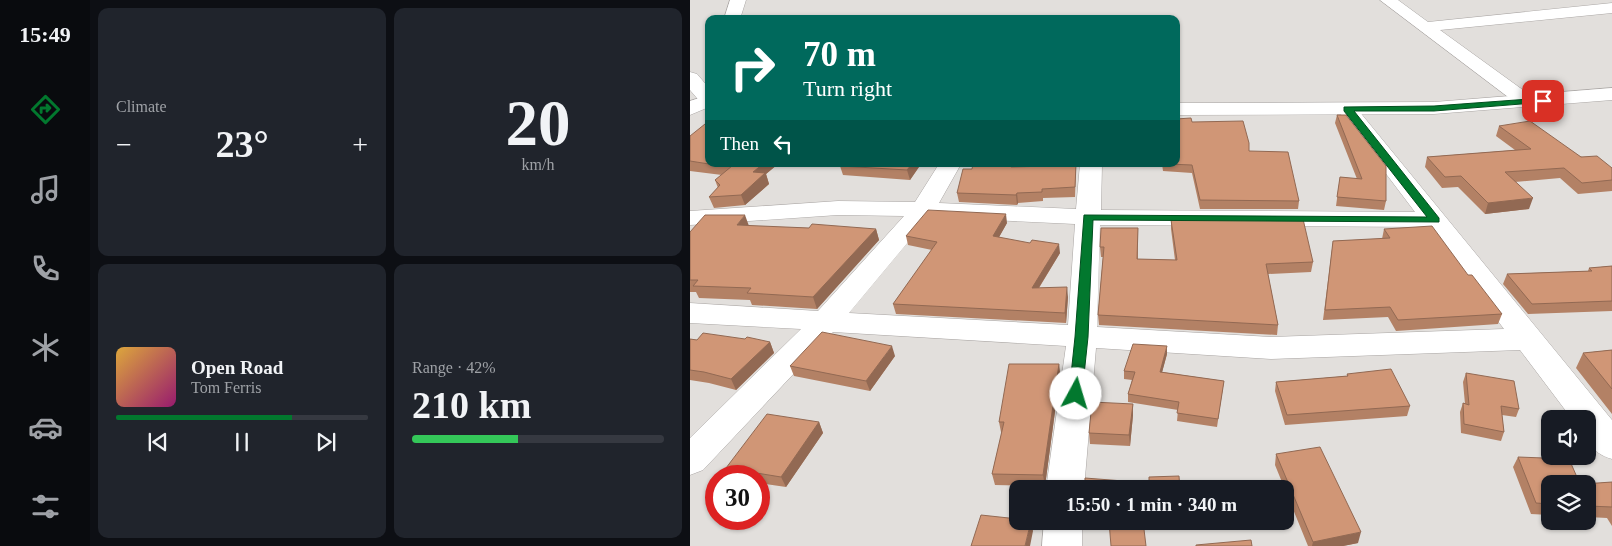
<!DOCTYPE html>
<meta charset="utf-8">
<style>
body{margin:0;font-family:Georgia,serif;background:#20242c;color:#f1f3f6;height:100vh;display:flex;flex-direction:column;font-size:19px;white-space:nowrap}
*{box-sizing:border-box;margin:0}
p{font-size:16px;color:#9ea1a6}
.icon{flex:none;width:28px;height:28px;fill:none;stroke:currentColor;stroke-width:2;stroke-linecap:round;stroke-linejoin:round}
.map{position:relative;flex:1;overflow:hidden}
.panel{display:flex;flex-direction:column;gap:8px;padding:8px;background:#0d0f14;width:600px}
.panel>*{flex:none}
.banner{position:absolute;left:15px;top:15px;width:475px;height:152px;border-radius:10px;box-shadow:0 1px 4px #0004;background:#00695c;color:#fff;overflow:hidden}
.fabs{position:absolute;left:851px;top:410px;display:grid;gap:10px}
.fabs a{display:grid;place-items:center;width:55px;height:55px;border-radius:10px;background:#171b24;box-shadow:0 1px 4px #0004;font-size:25px}
.speed{position:absolute;left:15px;top:465px;display:flex;gap:10px;font-size:25px;font-weight:700;text-align:center}
.speed>*{display:grid;place-content:center;width:65px;height:65px;border-radius:50%;background:#171b24;box-shadow:0 1px 4px #0004;line-height:1}
.speed .limit{border:8px solid #d22;background:#fff;color:#111}
.pin{position:absolute;display:grid;place-items:center;width:42px;height:42px;color:#fff;margin:-21px;border-radius:10px;box-shadow:0 2px 8px #0006}
.me{position:absolute;width:55px;margin:-28px;rotate:6deg;stroke-linejoin:round;filter:drop-shadow(0 0 4px #0008)}
.turn{display:flex;align-items:center;gap:18px;height:105px;padding:0 15px;font-size:22px}
.turn .icon{width:65px;height:65px;stroke-width:2.5}
.turn b{display:block;font-size:35px;line-height:42px}
.then{display:flex;align-items:center;height:48px;padding:0 15px;background:#0003;gap:10px;font-size:19px}
.big{font-size:38px;font-weight:700;line-height:1.1}
.panel .widget{flex:1;display:flex;flex-direction:column;justify-content:center;gap:8px;min-width:0;padding:0 18px;border-radius:10px;background:#20242c}
.panel .dial{align-items:center;gap:0}
.dial b{font-size:65px;line-height:1}
.song{display:flex;align-items:center;gap:15px}
.cover{width:60px;height:60px;border-radius:8px;background:linear-gradient(135deg,hsl(40 70% 55%),hsl(320 70% 35%))}
.played{height:5px;border-radius:2px;background:linear-gradient(90deg,#02782e 70%,#363941 70%)}
.keys{display:flex;justify-content:space-around;direction:ltr}
.heat{display:flex;justify-content:space-between;align-items:center;font-size:28px;direction:ltr}
.charge{height:8px;border-radius:4px;background:linear-gradient(90deg,#34c759 42%,#363941 0)}
.panel .tiles{flex:1;display:grid;gap:8px;grid-template-columns:repeat(2,1fr)}
.trip{position:absolute;left:319px;top:480px;width:285px;height:50px;border-radius:10px;background:#171b24;box-shadow:0 1px 4px #0004;font-weight:700;line-height:50px;text-align:center}
main{display:flex;flex:1;min-height:0}
.menu{display:flex;flex-direction:column;width:90px;justify-content:space-around;align-items:center;background:#090b0e;color:#9ea1a6}
.menu .icon{width:35px;height:35px}
.menu .current{color:#02782e}
.menu b{font-size:22px;color:#f1f3f6}
.map>svg:first-child{display:block}
.lines{fill:none;stroke-linecap:round;stroke-linejoin:round}
.minor-casing{stroke:#a9a5a3;stroke-width:1}
.trunk-casing{stroke:#a9a5a3;stroke-width:1}
.minor{fill:#fff;fill-rule:evenodd}
.trunk{fill:#fff;fill-rule:evenodd}
.wall{fill:#b38165}
.shaded-wall{fill:#926953}
.building{fill:#d09676;stroke:#926953}
.route{fill:#02782e;stroke:#014e1e}
</style>
<main>
<nav class="menu">
<b>15:49</b>
<svg class="icon current" aria-label="directions" viewBox="0 0 24 24"><path d="M12 3l9 9-9 9-9-9zM9 14v-3h6M13 9l2 2-2 2"/></svg>
<svg class="icon" aria-label="music" viewBox="0 0 24 24"><path d="M9 18V5l10-2v13"/><circle cx="6" cy="18" r="3"/><circle cx="16" cy="16" r="3"/></svg>
<svg class="icon" aria-label="phone" viewBox="0 0 24 24"><path d="M5 4h4l2 5-3 2q2 4 5 5l2-3 5 2v4C11 20 4 13 5 4z"/></svg>
<svg class="icon" aria-label="climate" viewBox="0 0 24 24"><path d="M12 3v18M4 7l16 10M4 17L20 7"/></svg>
<svg class="icon" aria-label="car" viewBox="0 0 24 24"><path d="M5 17H2v-5l4-1 3-4h7l3 4 3 1v5h-3M9 17h6M6 11h13"/><circle cx="7" cy="17" r="2"/><circle cx="17" cy="17" r="2"/></svg>
<svg class="icon" aria-label="filters" viewBox="0 0 24 24"><path d="M4 7h16M4 17h16"/><circle cx="9" cy="7" r="2"/><circle cx="15" cy="17" r="2"/></svg>
</nav>
<section class="panel">
<div class="tiles">
<div class="widget"><p>Climate</p>
<div class="heat"><a>−</a><b class="big">23°</b><a>+</a></div>
</div>
<div class="widget dial"><b>20</b><p>km/h</p></div>
<div class="widget">
<div class="song"><i class="cover"></i><div><b>Open Road</b><p>Tom Ferris</p></div></div>
<div class="played"></div>
<div class="keys"><svg class="icon" aria-label="previous" viewBox="0 0 24 24"><path d="M18 5L8 12l10 7zM5 5v14"/></svg><svg class="icon" aria-label="pause" viewBox="0 0 24 24"><path d="M8 5v14M16 5v14"/></svg><svg class="icon" aria-label="next" viewBox="0 0 24 24"><path d="M6 5l10 7-10 7zM19 5v14"/></svg></div>
</div>
<div class="widget"><p>Range · 42%</p><b class="big">210 km</b><div class="charge"></div></div>
</div>
</section>
<div class="map">
<svg width="922" height="546" viewBox="0 0 922 546">
<rect width="100%" height="100%" fill="#e2dfdc"/>
<g class="lines">
<!-- minor casing -->
<g class="minor-casing">
<path id="minor" d="M690,0H708L738,22L922,3V13L750,30L844,98L847,102L844,106H830Z
M19,95V107L0,115V101Z
M657,103L664,105L922,420V459C899,452 898,441 898,419H882L830,350L581,359L406,348L394,489H356L376,346L143,332L13,470L0,475V438L111,329L0,323V303L128,311L214,216L148,215L0,225V211L148,201L225,202L249,164H271L249,203L386,209L390,164H412L411,210L725,212L647,109L650,105ZM239,217L385,224L378,325L159,313ZM410,225L737,227L814,329L581,337L407,327Z
M354,521H392V546H352Z"/>
</g>
<!-- trunk casing -->
<g class="trunk-casing">
<path id="trunk" d="M40,0H56L50,19H34Z
M0,72L7,74L19,88V106L12,104L0,90Z
M922,88V100L744,114L486,115V103L744,102Z"/>
</g>
<!-- minor -->
<use href="#minor" class="minor"/>
<!-- trunk -->
<use href="#trunk" class="trunk"/>
</g>
<!-- wall -->
<path class="wall" d="M647,115L696,201L694,210L646,206L650,177L667,179L645,123Z
M502,122L559,151L609,201L608,209H510L502,173L473,171L472,164H486Z
M809,126L922,168V191L888,194L870,178L825,182L839,209L795,214L768,187L752,188L735,167L737,157L825,150L806,136Z
M0,136L88,164L76,174L79,184L55,205L24,208L19,197L28,188L25,180L32,175L0,171Z
M231,164L220,180L153,175L150,166Z
M323,167L386,168L385,197L353,198V201L328,203L327,205L269,202L267,193Z
M481,220L623,262L621,272L578,274L588,325L587,335L409,325L408,315L413,257H411L410,247L448,228V259L485,260L481,229Z
M317,223L309,237L370,253L349,288L378,297L376,323L206,314L203,304L242,250L218,245L216,236Z
M59,226L119,228L186,229L189,240L127,309L62,305L60,300L9,298L6,292H0V232Z
M694,229L778,275L812,314L808,324L706,331L698,317L633,320L643,241L692,239Z
M922,266V311L838,314L813,284L817,274L898,271L899,268Z
M0,339L7,340L80,342L84,353L46,390L19,383L0,380Z
M922,350V414L886,368L893,353Z
M477,354L472,372L534,381L527,427L487,421L488,410L438,402V394L442,380L434,379V371Z
M205,356L180,391L104,376L100,366Z
M369,364L370,374L355,486L305,485L302,474L312,432H311L309,422Z
M776,373L829,409L826,417L812,415L814,432L811,441L771,433L770,412L773,403L775,404L773,382Z
M657,374L720,406L717,416L595,425L585,391L586,382L657,376Z
M443,404V415L440,446L400,444L399,433Z
M129,422L133,433L96,487L69,483V476H41L36,468Z
M586,454L668,543L653,546H618L585,465Z
M828,457L860,484V515L841,514L823,467Z
M922,482V526L917,518L898,517V484Z
M399,521H453L419,524Z"/>
<!-- shaded-wall -->
<path class="shaded-wall" d="M73,164H88L76,174L79,184L55,205L51,195L63,172Z
M222,164H231L220,180L217,170Z
M327,193L328,203L327,205L326,195Z
M843,198L839,209L795,214L798,203Z
M316,214L317,223L304,246L303,236Z
M55,215L59,226L47,225Z
M186,229L189,240L127,309L123,297Z
M369,244L370,253L343,297L342,288Z
M377,287L378,297L376,323L375,313Z
M80,342L84,353L46,390L41,379Z
M202,346L205,356L180,391L176,381Z
M477,346V354L470,380V372Z
M369,364L370,374L355,486L353,475Z
M443,404V415L440,446L439,435Z
M129,422L133,433L96,487L91,477Z
M341,521L343,531L340,546H335Z
M671,532L668,543L653,546H622L623,542Z"/>
<!-- building -->
<path class="building" d="M647,115H656L696,166V201L647,197L650,177L672,179Z
M501,118L502,122L553,121L559,143V151L598,152L609,201L510,200L502,165L478,164H486V119Z
M840,121L891,157L907,156L922,168V180L892,183L874,168L815,172L843,198L798,203L771,176L755,177L737,157L841,149L809,126Z
M15,124H19V164L0,161V136Z
M21,164H73L63,172L75,173L51,195L19,197L30,185L25,180L42,166Z
M152,164H222L217,170L150,166Z
M283,164H321V167L359,166V164H386L385,187L352,189V192L327,193L326,195L267,193L273,169H282Z
M238,210L316,214L303,236L340,243L342,240L369,244L342,288L377,287L375,313L203,304L247,242L216,236Z
M15,215H55L47,225L119,228L122,224L186,229L123,297L57,293L61,288L3,286L8,280H0V232Z
M613,219L623,262L576,264L588,325L408,315L414,247H410L411,228H448L447,259L487,260L481,220Z
M742,226L778,275H782L812,314L708,320L700,307L635,310L643,241L700,238L694,229Z
M922,266V301L842,304L817,274L902,271L899,268Z
M132,332L202,346L176,381L100,366Z
M13,333L55,339L57,337L80,342L41,379L14,372L0,370V339L7,340Z
M443,344L477,346L470,372L534,381L528,419L487,413L489,402L438,394L445,372L434,371Z
M922,350V389L893,353Z
M319,364H369L353,475L302,474L314,422H309Z
M701,369L720,406L597,415L586,382L658,376L657,374Z
M776,373L824,381L829,409L811,406L814,432L774,424L773,403L779,405Z
M402,402L443,404L439,435L399,433Z
M77,414L129,422L91,477L36,468Z
M630,447L671,532L623,542L586,454Z
M828,457L879,459L890,484H860V504L846,503Z
M489,476L490,489H388L390,482H395V478L459,483V477Z
M922,482V507L898,506V484H893Z
M291,515L328,519V521H341L335,546H281Z
M419,521H453L456,546H421Z
M561,540L562,546H506V545Z"/>
<!-- route -->
<path class="route" d="M853,98L857,101L856,102L744,111H664L749,218V222L403,220L398,337L392,394L390,397H381L379,394L385,337L394,215L737,217L654,111V107L744,106Z"/>
</svg>
<div class="fabs">
<a><svg class="icon" aria-label="sound" viewBox="0 0 24 24"><path d="M4 9h4l5-4v14l-5-4H4zM17 9q2 3 0 6"/></svg></a>
<a><svg class="icon" aria-label="layers" viewBox="0 0 24 24"><path d="M12 4l9 5-9 5-9-5zM3 14l9 5 9-5"/></svg></a>
</div>
<div class="speed"><div class="limit">30</div></div>
<div class="pin" style="left:853px;top:101px;background:#d93025"><svg class="icon" aria-label="arrive" viewBox="0 0 24 24"><path d="M6 21V4h12l-3 4 3 4H6"/></svg></div>
<svg class="me" style="left:386px;top:394px" viewBox="-20 -20 40 40"><circle r="19" fill="#fff"/><path d="M0-13L10 11 0 6-10 11z" fill="#02782e"/></svg>
<div class="trip">15:50 · 1 min · 340 m</div>
<div class="banner">
<div class="turn"><svg class="icon" aria-label="right" viewBox="0 0 24 24"><path d="M7 20v-9h11M14 6l5 5-5 5"/></svg><div><b>70 m</b>Turn right</div></div>
<div class="then">Then<svg class="icon" aria-label="left" viewBox="0 0 24 24"><path d="M17 20v-9H6M10 6l-5 5 5 5"/></svg></div>
</div>
</div>
</main>
